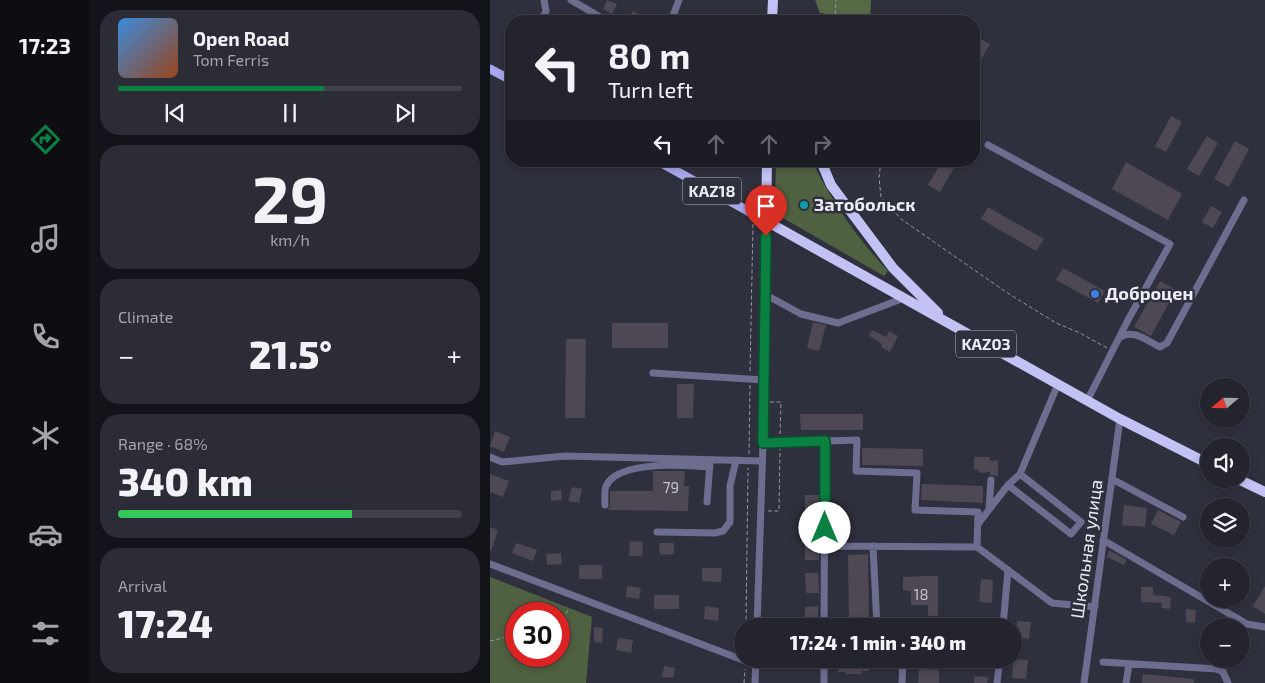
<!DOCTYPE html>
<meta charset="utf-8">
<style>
body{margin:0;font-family:"Exo 2",sans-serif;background:#2b2c36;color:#f1f3f6;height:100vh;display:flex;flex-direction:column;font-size:19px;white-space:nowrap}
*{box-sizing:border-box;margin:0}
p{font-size:16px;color:#a3a4aa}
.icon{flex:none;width:28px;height:28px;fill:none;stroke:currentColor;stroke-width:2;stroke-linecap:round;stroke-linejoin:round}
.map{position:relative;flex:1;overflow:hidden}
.sheet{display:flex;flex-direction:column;gap:10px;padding:10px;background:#131419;width:400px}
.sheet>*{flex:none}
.top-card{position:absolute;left:15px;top:15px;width:475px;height:152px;border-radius:20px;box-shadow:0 2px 8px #0003,0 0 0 1px #40414a;background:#23242e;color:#f1f3f6;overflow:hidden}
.needle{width:32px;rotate:250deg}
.buttons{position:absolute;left:710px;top:378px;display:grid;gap:10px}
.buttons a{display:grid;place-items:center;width:50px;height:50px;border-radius:50%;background:#23242e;box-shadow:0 2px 8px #0003,0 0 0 1px #40414a;font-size:25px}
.speed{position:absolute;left:15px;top:602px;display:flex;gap:10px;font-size:25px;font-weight:700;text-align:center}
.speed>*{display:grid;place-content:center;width:65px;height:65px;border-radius:50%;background:#23242e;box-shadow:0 2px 8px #0003,0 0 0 1px #40414a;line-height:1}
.speed .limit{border:8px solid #d22;background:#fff;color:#111}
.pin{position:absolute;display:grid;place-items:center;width:42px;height:42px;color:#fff;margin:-51px -21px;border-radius:50% 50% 50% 0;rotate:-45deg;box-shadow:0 0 5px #0007}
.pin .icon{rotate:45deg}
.me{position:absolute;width:55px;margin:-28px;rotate:0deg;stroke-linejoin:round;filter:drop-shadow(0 0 4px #0008)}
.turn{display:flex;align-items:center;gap:18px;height:105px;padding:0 20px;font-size:22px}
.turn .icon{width:65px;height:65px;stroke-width:2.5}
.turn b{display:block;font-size:35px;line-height:42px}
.lanes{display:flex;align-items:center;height:48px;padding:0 20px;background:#0003;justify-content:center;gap:25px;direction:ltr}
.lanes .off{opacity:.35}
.big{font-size:38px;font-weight:800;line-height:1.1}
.sheet .widget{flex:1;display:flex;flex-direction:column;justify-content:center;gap:8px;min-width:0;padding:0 18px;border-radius:20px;background:#2b2c36}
.sheet .dial{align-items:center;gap:0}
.dial b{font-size:65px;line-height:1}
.song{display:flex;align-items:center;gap:15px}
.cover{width:60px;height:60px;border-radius:8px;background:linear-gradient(135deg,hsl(210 70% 55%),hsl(20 70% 35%))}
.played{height:5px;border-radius:2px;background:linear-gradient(90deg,#0b8043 60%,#40414a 60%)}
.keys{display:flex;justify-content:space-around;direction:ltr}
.heat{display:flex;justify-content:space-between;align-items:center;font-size:28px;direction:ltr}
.charge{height:8px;border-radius:4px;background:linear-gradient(90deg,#34c759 68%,#40414a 0)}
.trip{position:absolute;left:244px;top:618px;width:288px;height:50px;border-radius:25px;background:#23242e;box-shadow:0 2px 8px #0003,0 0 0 1px #40414a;font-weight:800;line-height:50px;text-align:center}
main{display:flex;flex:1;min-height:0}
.tab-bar{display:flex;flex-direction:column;width:90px;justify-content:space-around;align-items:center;background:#0e0e12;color:#a3a4aa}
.tab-bar .icon{width:35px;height:35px}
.tab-bar .current{color:#0b8043}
.tab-bar b{font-size:22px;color:#f1f3f6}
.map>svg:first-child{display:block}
.green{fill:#4f6140;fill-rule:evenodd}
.forest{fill:#576a46}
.building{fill:#4e4855}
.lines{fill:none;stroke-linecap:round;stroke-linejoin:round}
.path{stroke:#9596a0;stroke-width:1;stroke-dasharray:4 2.5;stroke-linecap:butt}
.minor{stroke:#6c6d8f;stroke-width:7}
.major{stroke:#a7a7ed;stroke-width:9}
.highway{stroke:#c2c2f5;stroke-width:10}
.route-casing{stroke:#07532c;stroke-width:12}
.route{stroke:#0b8043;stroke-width:9}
.culture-dot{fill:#0f9aa8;stroke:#2f303d;stroke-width:2}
.shop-dot{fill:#3f7fe0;stroke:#2f303d;stroke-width:2}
.labels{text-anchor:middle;stroke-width:5;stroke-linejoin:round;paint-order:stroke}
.number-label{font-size:15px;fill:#c4c3cc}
.shield{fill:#2f303d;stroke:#b3b4bd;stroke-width:1}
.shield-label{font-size:16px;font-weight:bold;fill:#ebecf4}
.poi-label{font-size:18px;font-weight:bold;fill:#ebecf4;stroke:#2f303d;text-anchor:start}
.street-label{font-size:18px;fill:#ebecf4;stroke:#2f303d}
</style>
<main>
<nav class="tab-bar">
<b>17:23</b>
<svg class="icon current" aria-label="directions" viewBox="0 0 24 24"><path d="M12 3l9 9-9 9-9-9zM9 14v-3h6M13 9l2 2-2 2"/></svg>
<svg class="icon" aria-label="music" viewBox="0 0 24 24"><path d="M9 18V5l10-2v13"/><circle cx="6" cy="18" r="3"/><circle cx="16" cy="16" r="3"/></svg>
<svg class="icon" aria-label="phone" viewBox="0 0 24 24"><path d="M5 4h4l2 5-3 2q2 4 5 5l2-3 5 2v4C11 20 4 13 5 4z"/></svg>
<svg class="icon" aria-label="climate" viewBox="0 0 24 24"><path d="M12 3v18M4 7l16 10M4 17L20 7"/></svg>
<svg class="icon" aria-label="car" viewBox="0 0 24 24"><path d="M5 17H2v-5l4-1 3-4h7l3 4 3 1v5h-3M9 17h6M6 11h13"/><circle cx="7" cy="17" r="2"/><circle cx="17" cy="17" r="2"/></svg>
<svg class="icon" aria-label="filters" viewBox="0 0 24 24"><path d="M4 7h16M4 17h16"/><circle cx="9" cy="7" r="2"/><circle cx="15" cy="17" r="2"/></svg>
</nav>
<section class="sheet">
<div class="widget">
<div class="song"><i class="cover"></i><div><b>Open Road</b><p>Tom Ferris</p></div></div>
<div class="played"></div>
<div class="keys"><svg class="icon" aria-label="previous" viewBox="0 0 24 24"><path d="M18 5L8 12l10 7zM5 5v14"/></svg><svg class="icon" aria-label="pause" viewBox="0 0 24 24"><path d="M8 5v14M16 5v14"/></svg><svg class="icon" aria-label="next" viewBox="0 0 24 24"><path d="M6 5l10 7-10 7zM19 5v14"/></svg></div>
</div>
<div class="widget dial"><b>29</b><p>km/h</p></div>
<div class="widget"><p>Climate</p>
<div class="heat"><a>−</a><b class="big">21.5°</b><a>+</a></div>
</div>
<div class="widget"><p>Range · 68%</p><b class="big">340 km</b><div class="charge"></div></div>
<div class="widget"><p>Arrival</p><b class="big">17:24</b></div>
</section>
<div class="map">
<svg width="775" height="683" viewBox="0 0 775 683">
<rect width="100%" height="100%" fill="#2f303d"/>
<!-- green -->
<path class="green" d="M286,161H322C342,202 367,238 398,271L394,276L293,218L285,205Z
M0,577L102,617L96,683H0ZM26,614H69V656H26Z"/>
<!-- forest -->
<path class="forest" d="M325,0H381L380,20L330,13Z"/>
<!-- building -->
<path class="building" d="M117,0L127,4L122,14L113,9Z
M143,11L152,16L149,21H138Z
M484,35L500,44L484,72Z
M681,116L692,122L676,152L665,146Z
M717,136L728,143L709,176L697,169Z
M745,141L759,149L739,187L724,179Z
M452,161H468L450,192L438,185Z
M636,162L692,194L678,220L622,189Z
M721,206L732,212L723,228L712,222Z
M498,207L554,239L546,251L491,219Z
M573,268L615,291L608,303L566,280Z
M670,281L686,290L661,336L644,327Z
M323,322L336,325L329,351L317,348Z
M122,323H178V348H122Z
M382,330L396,337L399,331L408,336L400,352L391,347L392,344L379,336Z
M76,339H96L95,418H75Z
M187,384H204L203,418H187Z
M310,414H373V430H311Z
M5,431L20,437L14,452L0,446Z
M372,448L433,449V466L372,465Z
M484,457H500V461L508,460V476L500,475V472L489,473V470H484Z
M163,471H195L194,486H199L198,511L118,510L120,505V491H163Z
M0,474L19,481L13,497L0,492Z
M432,484L493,486V503L431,500Z
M82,487L92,489L89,503L78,501Z
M71,490L72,500L61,501V491Z
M315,495H329V560H315Z
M634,505L657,508L655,527L632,525Z
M668,510L691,522L684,535L661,524Z
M0,527L8,530L1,551H0Z
M140,541L153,542L152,556H139Z
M26,543L47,550L43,561L22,553Z
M169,543H184V554L170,555Z
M619,550L637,560L634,565L617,557Z
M71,553L72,564L57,565L56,554Z
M378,554L379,626H359L358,555Z
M89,565H112V579H89Z
M212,568H232L231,582L212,581Z
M315,573H328L329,593H316Z
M435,576H448V616H438V605H421V591L413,590V577Z
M491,579L503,580L502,603L489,602Z
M137,586L151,588L149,599L136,597Z
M775,586V614L763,606Z
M651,587H663V595L681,597L680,609L671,608L672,603L651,602Z
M164,595H189V609H164Z
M215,606L229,608L228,621L214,619Z
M328,606V626H315V607Z
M696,609L706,610L705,623L696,622Z
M489,617H500L499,626H488Z
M527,621L541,622L539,639L525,638Z
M104,627L113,628L112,643L104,642Z
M128,638L143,640L141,653L126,650Z
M348,659H379V671H372V674H356L355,672H348Z
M472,659H491V664H472Z
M523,659L538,660L536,679L522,678Z
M174,666L185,668L183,678L172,677Z
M429,669L449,670V683H428Z
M653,674L704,679V683H652Z
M484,676L498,677L497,683H484Z"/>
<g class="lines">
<!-- path -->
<path class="path" d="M345,21L346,0
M391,161L389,177L391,197L411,219L516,292L566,323L590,333L617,348
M260,371L263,224
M280,402H291L290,435
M259,454L260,385
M278,511H289L290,449
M69,625L79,609
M256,626L258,468
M0,641L26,635
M254,683L255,669"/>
<!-- minor -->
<path class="minor" d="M81,0L117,21
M51,21L56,11L54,0
M181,21L189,0
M498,145L680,244L638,320L597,401
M276,295L311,314L348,323L414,298
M629,338C642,328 656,340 670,347L677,343L754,200
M163,373L274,380
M273,443L367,440L366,471L427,473L425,510L488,512L487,547
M0,457L12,462L75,456L272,461
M622,479L693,517
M518,485L581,534L591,522L530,474
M217,502L220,462
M115,505C115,500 114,491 116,486C128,460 196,465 220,467
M499,509L501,480
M488,524L518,485L530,474L568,384
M167,532L225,533L233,531L240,522V486L246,460
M613,540L757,624L775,627
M335,546L487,547L562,603L605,607
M383,546L387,626
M0,564L266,665
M267,626L273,443L276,221
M334,626L335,441
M513,626L518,570
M405,659L413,660L412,683
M613,662L727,669L733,672L738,683
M265,683L266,659
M334,683V659
M507,683L510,659
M594,683L630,419
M636,683L639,664"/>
<!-- major -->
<path class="major" d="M0,69L21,80
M168,161L276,221"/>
<!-- highway -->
<path class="highway" d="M282,21L283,0
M277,161L276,221L630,419L719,464
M331,161L341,185L403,268L448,313
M748,479L775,492"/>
</g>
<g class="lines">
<!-- route casing -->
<g class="route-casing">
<path id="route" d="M276,236L273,443L335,441V528"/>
</g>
<!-- route -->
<use href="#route" class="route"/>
</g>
<!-- markers -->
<circle class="culture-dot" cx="314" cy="205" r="5"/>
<circle class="shop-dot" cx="605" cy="294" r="5"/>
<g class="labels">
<!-- number labels -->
<g class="number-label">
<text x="181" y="493">79</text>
<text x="431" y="600">18</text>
</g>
<!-- shield labels -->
<g class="shield">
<rect x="193" y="177.5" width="58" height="27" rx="4"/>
<rect x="466" y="330.5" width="60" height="27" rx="4"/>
</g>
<g class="shield-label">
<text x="222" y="197">KAZ18</text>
<text x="496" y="350">KАZ03</text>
</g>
<!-- poi labels -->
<g class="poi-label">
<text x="324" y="211">Затобольск</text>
<text x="615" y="300">Доброцен</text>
</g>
<!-- street labels -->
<g class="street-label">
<text transform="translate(597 549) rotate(-82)" y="6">Школьная улица</text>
</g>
</g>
</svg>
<div class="buttons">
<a><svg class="needle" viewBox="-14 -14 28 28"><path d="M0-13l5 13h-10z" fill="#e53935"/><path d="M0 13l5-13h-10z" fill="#a3a4aa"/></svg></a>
<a><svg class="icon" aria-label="sound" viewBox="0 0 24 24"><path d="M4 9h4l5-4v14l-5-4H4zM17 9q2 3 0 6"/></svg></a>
<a><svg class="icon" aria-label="layers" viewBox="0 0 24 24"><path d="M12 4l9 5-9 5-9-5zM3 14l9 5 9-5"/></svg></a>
<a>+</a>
<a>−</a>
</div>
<div class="speed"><div class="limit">30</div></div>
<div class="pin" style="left:276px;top:236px;background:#d93025"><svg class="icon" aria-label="arrive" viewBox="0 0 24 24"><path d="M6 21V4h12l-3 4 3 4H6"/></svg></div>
<svg class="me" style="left:335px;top:528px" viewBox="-20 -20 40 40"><circle r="19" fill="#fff"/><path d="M0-13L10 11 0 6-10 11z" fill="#0b8043"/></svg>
<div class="trip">17:24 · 1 min · 340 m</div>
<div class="top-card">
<div class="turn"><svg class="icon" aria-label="left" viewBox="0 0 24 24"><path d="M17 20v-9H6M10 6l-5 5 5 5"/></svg><div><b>80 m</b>Turn left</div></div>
<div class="lanes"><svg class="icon" aria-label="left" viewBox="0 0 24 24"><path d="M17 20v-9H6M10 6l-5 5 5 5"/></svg><svg class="icon off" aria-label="ahead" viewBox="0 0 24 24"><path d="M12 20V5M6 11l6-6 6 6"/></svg><svg class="icon off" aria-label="ahead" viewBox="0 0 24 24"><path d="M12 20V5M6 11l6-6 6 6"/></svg><svg class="icon off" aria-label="right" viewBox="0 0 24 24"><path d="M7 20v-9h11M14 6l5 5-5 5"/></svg></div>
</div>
</div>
</main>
